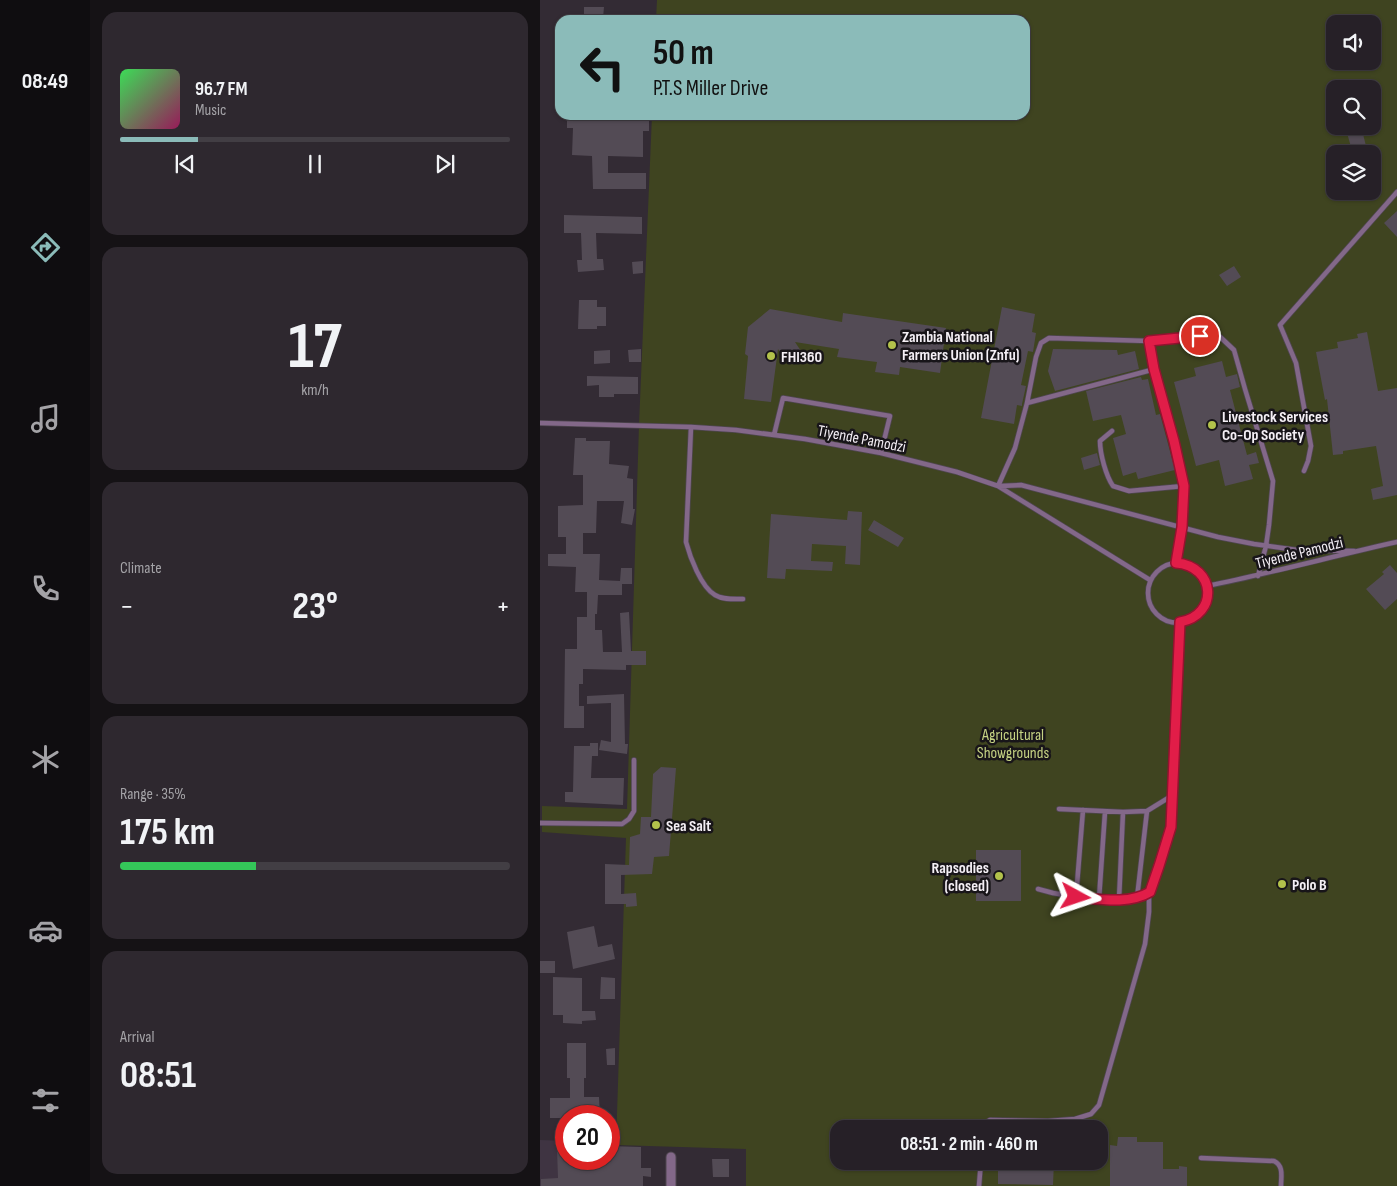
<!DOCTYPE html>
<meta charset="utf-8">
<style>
body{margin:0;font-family:"Sofia Sans Condensed",sans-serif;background:#2e282f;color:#f1f3f6;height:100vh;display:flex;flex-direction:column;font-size:19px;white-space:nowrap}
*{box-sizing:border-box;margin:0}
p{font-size:16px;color:#a4a3a7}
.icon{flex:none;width:28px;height:28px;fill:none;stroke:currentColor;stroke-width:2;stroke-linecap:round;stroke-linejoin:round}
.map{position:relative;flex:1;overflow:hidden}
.details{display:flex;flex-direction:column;gap:12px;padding:12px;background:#151215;width:450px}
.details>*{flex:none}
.hud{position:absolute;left:15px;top:15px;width:475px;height:105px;border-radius:15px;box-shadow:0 1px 4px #0004,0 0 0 1px #423e44;background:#8bbbb9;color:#111;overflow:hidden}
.tools{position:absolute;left:786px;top:15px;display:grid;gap:10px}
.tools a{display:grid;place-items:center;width:55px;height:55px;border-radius:10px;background:#262027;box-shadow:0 1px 4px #0004,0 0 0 1px #423e44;font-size:25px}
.speed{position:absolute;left:15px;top:1105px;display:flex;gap:10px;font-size:25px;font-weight:700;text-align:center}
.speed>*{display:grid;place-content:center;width:65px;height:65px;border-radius:50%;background:#262027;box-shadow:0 1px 4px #0004,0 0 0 1px #423e44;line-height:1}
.speed .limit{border:8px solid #d22;background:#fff;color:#111}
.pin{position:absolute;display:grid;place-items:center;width:42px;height:42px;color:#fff;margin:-21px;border:2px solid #fff;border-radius:50%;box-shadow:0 1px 5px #0007}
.me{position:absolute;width:55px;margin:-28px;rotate:95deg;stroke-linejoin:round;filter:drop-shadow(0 0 4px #0008)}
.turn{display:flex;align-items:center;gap:18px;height:105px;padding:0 15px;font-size:22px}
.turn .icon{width:65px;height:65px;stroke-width:2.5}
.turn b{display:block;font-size:35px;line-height:42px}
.big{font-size:38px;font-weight:700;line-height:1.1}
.details .tile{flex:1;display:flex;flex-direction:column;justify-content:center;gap:8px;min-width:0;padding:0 18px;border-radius:15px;background:#2e282f}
.details .dial{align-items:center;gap:0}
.dial b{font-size:65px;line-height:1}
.song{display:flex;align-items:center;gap:15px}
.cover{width:60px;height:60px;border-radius:8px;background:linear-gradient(135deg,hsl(130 70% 55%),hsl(330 70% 35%))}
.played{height:5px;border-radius:2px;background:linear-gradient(90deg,#8bbbb9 20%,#423e44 20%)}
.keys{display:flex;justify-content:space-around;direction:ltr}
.heat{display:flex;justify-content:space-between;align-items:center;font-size:28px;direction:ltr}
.charge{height:8px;border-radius:4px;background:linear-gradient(90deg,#34c759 35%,#423e44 0)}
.trip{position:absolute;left:290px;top:1120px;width:278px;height:50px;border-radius:15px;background:#262027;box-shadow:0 1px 4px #0004,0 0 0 1px #423e44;font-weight:700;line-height:50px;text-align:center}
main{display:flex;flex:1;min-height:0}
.tabs{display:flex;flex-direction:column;width:90px;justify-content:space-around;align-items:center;background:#0f0d10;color:#a4a3a7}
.tabs .icon{width:35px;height:35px}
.tabs .on{color:#8bbbb9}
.tabs b{font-size:22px;color:#f1f3f6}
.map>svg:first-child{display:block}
.built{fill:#3f3442}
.green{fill:#3f4420;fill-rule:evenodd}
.building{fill:#534b55}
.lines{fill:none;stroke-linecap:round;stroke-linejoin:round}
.service-casing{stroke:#4e464f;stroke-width:6}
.minor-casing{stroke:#4e464f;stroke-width:11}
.service{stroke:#836889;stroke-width:4.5}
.minor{stroke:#836889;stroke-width:9}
.route-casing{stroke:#92132f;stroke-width:12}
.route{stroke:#e11d48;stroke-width:9}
.poi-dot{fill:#b3c24b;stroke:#181519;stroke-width:2}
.labels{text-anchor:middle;stroke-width:5;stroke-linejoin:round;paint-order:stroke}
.poi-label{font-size:16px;font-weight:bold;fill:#f4eff5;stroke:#181519;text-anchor:start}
.street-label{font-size:16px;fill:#f4eff5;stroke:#181519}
.park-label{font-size:16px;fill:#c5d283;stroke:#181519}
</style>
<main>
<nav class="tabs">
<b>08:49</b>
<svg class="icon on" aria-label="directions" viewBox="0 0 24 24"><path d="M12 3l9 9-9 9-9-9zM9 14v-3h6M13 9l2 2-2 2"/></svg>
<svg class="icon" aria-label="music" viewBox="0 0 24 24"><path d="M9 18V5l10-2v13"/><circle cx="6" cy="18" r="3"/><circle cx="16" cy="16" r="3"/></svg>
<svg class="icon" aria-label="phone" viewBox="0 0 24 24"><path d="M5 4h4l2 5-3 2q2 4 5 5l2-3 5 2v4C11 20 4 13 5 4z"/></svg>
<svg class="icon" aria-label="climate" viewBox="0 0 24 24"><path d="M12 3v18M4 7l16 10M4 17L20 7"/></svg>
<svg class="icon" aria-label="car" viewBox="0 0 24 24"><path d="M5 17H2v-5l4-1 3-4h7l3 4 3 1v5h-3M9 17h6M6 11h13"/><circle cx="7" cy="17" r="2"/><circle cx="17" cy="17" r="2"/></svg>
<svg class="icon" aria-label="filters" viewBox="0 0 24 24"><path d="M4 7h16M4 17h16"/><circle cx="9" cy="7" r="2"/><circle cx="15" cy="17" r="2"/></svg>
</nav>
<section class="details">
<div class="tile">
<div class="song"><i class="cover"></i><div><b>96.7 FM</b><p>Music</p></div></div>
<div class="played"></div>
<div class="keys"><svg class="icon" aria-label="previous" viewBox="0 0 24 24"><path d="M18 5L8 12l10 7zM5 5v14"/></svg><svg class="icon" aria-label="pause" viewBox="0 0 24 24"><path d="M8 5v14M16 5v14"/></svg><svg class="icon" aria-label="next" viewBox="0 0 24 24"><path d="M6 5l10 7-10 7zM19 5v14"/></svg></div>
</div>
<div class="tile dial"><b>17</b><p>km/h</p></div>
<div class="tile"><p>Climate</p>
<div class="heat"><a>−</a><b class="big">23°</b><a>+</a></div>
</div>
<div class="tile"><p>Range · 35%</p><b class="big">175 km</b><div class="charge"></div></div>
<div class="tile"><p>Arrival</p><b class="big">08:51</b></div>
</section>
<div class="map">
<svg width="857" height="1186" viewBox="0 0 857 1186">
<rect width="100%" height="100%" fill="#332b34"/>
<!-- built -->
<path class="built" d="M0,1140L26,1141V1159H69V1142H73L72,1186H0Z"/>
<!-- green -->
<path class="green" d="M117,0H857V1186H206V1149L76,1145L86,838L2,832V806L87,809L99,425L112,115H485V20H116ZM795,24H832V61H795ZM795,89H832V126H795ZM795,154H832V191H795ZM299,1129H559V1161H299Z"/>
<!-- building -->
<path class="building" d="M44,7H64L63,18H52V20H44Z
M27,115L109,117V131H103V157L68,156V173H106V189H53L52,156L32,155L33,128H27Z
M805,126H821L828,154H813Z
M857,211V237L844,223Z
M24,215L102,217V234L56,233L57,259H63L64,270L38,272L37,260H42L41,233H24Z
M103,261V273L93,274L92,262Z
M694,266L701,277L687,286L679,275Z
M39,300H57V307H66V326H57V329H38Z
M462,307L495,314L492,332L496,333L493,352L488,351L481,385L486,386L482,404V406L477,405L474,424L441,418Z
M230,309L302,322L303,313L406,328L400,373L360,367L359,375L335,372L337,362L297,357L299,349L255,342L261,351L246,361L238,349L231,402L204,399L208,356L205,354L208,327Z
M827,332L838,391L857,388V495L833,500L831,489L843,486L836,446L803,451V454L793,455L787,399L785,400L776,352L798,348L797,342L818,338L817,334Z
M101,349V362H89L88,350Z
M513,349L577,350L578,355L595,351L599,369L515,391L508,371Z
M70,350V363L54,364V351Z
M682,361L686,377L697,374L700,387L690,390L707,455L716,452L719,463L709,465L713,479L685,486L679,460L656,466L634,382L656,376L654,368Z
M47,376L98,377V394H74V397H59V385L47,386Z
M601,377L602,380L608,379L616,415L620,414L635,470L598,479L596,472L583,476L573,438L586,434L581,415L553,421L546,391Z
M35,438H46V441H70L69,464L89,466L87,478L93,479V509H95L92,525L81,523L84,501H57L56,533H43V554H60L59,580L80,581L81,568H92V584H82V595H58L57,614H55V630H62L63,652H82L80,613L89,612L91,651H106V665H86V670L43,669V684H39V706H44V728H24L25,649H37V617H47V592H35L36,567L8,566V554H26V537H18V506L43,505V475H33Z
M557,453L560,465L544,470L541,458Z
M308,511L322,512L320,565L305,564L306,546L272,544L271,561L293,562L292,571L246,569L245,579L227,578L231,514L307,520Z
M334,520L364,538L358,547L328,530Z
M850,565L857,573V599L845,610L826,589L844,574L842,572Z
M84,694L85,744H88L87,754L59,750L61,740L71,742V703L47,704V696Z
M50,743H58V756H52L51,778H84L83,805L25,802V792H33L34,746H50Z
M121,767L136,768L129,856L114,857L112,874L81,875V894L96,893L97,906L86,907V904H65V864L89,865L90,837L100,834L101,817H111L113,774Z
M436,850H481V901H436Z
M54,926L58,947L72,944L75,959L33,969L27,932Z
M0,961H15V973H0Z
M13,977L42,978V1011H55L56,1020L42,1021V1024L23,1023V1015H13Z
M61,977L75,978V999H60Z
M27,1043H46V1078H44V1097H59L60,1116H26V1118H10V1098H30V1078H27Z
M75,1048V1065H67L66,1049Z
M578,1137H597V1142H623V1169H639V1166L647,1167V1186H570V1145L577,1146Z
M69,1146L101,1147V1168H111V1177L103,1176V1186H1V1179L18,1178L17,1149H26V1159H69Z
M172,1159H189V1177H173Z
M458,1161H514L513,1185L458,1184Z"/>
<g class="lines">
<!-- service casing -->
<g class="service-casing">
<path id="service" d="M609,341L615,369L634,441L644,486L642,527L636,563
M487,403L615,369
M0,423L151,427L196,430L265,439L341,453L417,472L458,486L610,580
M151,427L146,542C150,557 161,587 175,595C183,600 194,599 203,599
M572,431L560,441C560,454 566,476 573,486L589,491L644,486
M234,435L243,398L350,416L341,453
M764,471L768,461L771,446L756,363L740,325L857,192
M458,486L475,448L487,403L496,357L501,343L509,338L609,341L677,334L694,350L705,389L733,481L729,525L726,546L718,576
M460,486L481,485L678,537L714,544L757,550L814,551
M608 593a30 30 0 1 1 60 0a30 30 0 1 1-60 0Z
M667,586C731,573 794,556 857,542
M519,809L583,812L607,811L633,795
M0,823L82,824L89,819L94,811V760
M498,889L513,893L536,897L579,900L597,898L603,896L609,892L619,866L631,827L640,622
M536,897L543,810
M597,898L607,811
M559,899L565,812
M579,900L583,812
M441,1129L442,1125L450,1120L508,1121L535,1119L551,1114L559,1105L605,944L609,912V892
M661,1158L734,1161C744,1166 741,1176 741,1186
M439,1186L441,1161"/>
</g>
<!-- minor casing -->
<g class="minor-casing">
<path id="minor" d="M131,1186V1157"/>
</g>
<!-- service -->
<use href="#service" class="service"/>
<!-- minor -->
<use href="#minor" class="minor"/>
</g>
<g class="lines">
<!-- route casing -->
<g class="route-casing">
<path id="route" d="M536,897C559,899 588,905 610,892L619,866L631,827L640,622C679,615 676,566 636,563L642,527L644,486L634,441L614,369L609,341L660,336"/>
</g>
<!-- route -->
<use href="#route" class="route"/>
</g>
<!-- markers -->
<g class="poi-dot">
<circle cx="352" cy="345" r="5"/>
<circle cx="231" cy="356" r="5"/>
<circle cx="672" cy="425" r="5"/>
<circle cx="116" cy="825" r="5"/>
<circle cx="459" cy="876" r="5"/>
<circle cx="742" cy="884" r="5"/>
</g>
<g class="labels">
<!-- poi labels -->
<g class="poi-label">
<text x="362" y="342">Zambia National<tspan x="362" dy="18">Farmers Union (Znfu)</tspan></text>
<text x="241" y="362">FHI360</text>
<text x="682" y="422">Livestock Services<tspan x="682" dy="18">Co-Op Society</tspan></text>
<text x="126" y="831">Sea Salt</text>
<text x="449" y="873" text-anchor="end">Rapsodies<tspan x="449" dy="18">(closed)</tspan></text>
<text x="752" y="890">Polo B</text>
</g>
<!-- street labels -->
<g class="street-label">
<text transform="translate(322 438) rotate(11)" y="6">Tiyende Pamodzi</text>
<text transform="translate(759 552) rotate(-14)" y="6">Tiyende Pamodzi</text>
</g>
<!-- park labels -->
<g class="park-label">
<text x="473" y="740">Agricultural<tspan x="473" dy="18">Showgrounds</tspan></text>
</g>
</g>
</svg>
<div class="tools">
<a><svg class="icon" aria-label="sound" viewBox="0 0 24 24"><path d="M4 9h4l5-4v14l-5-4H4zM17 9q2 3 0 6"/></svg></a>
<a><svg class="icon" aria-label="search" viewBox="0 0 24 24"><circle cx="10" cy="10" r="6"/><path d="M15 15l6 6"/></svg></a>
<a><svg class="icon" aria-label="layers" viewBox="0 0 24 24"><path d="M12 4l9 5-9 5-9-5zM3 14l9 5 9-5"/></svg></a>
</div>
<div class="speed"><div class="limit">20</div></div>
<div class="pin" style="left:660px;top:336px;background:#d93025"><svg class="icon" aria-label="arrive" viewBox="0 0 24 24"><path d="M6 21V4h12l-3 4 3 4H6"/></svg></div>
<svg class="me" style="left:536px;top:897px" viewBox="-20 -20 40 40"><path d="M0-17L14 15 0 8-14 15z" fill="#e11d48" stroke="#fff" stroke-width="4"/></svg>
<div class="trip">08:51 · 2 min · 460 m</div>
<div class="hud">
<div class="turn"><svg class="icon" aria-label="left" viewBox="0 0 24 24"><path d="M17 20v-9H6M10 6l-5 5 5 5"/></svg><div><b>50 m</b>P.T.S Miller Drive</div></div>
</div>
</div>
</main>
